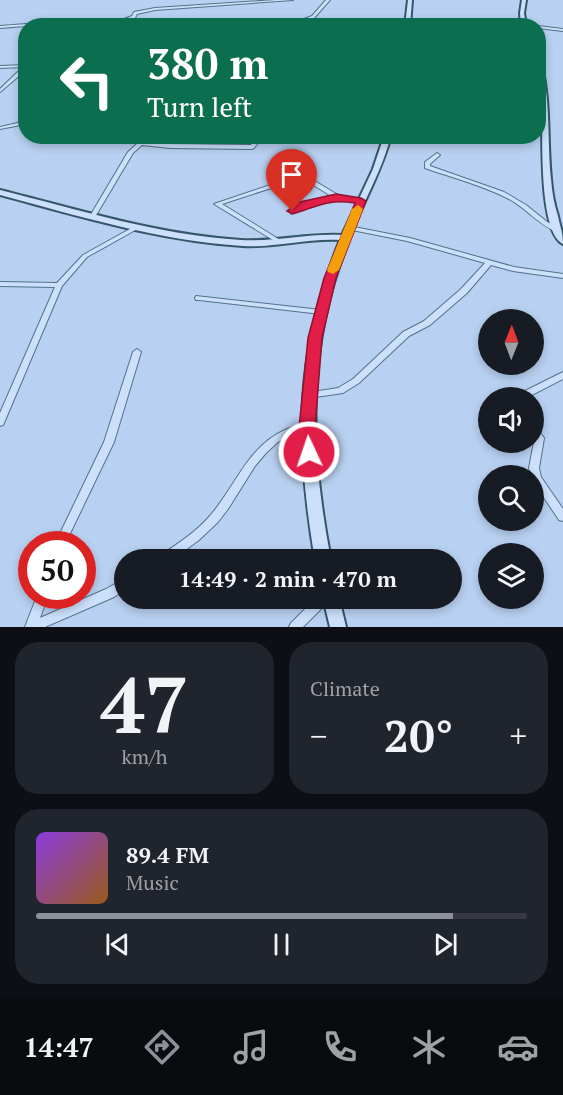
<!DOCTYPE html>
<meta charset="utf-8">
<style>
body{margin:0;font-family:"PT Serif",serif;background:#20242c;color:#f1f3f6;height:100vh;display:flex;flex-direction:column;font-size:22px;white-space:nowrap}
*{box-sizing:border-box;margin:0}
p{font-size:20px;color:#9ea1a6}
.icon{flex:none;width:33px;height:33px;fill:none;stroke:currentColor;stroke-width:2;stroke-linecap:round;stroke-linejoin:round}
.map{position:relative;height:627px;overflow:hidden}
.details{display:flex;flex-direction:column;gap:15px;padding:15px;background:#0d0f14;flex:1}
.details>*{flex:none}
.guide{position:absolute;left:18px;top:18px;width:528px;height:126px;border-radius:24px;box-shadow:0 3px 9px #0003;background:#0b6e4f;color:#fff;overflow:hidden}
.needle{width:39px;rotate:1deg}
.buttons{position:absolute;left:478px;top:309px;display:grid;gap:12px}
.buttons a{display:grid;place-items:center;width:66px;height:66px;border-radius:50%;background:#171b24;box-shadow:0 3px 9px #0003;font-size:30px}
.speed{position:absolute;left:18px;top:531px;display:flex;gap:12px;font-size:30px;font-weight:700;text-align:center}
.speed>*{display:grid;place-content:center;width:78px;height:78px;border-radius:50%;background:#171b24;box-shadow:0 3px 9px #0003;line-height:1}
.speed .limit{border:9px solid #d22;background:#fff;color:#111}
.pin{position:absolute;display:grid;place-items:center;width:51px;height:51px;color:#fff;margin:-62px -26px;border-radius:50% 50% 50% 0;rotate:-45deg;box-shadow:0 0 6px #0007}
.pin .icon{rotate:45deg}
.me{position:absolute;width:66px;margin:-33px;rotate:357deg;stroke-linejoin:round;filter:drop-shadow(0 0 4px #0008)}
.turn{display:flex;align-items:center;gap:21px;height:126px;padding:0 30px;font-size:27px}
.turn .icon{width:78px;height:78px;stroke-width:2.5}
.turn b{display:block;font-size:42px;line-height:51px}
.big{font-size:45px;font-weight:600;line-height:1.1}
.details .widget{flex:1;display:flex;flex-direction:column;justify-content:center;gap:9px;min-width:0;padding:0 21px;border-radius:24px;background:#20242c}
.details .dial{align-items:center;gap:0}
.dial b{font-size:78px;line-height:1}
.song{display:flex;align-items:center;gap:18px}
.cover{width:72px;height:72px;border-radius:9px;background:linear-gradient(135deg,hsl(270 70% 55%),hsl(30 70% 35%))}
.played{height:6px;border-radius:3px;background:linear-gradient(90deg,#8c9099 85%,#363941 85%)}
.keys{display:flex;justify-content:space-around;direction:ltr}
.heat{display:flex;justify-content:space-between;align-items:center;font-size:33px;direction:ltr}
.details .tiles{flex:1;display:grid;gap:15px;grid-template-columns:1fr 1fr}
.widget:last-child{grid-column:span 2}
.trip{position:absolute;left:114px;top:549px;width:348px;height:60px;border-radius:30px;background:#171b24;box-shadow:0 3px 9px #0003;font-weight:600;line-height:60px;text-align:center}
.dock{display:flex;height:96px;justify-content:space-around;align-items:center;background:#090b0e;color:#9ea1a6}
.dock .icon{width:42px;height:42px}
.dock .active{color:#8c9099}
.dock b{font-size:27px;color:#f1f3f6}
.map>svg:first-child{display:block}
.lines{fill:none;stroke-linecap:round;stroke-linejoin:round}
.street-casing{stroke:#527288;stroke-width:2}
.secondary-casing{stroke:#36566a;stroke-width:4}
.street{fill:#cce0fc;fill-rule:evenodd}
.secondary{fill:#cce0fc;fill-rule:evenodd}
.route{fill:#e11d48;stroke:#92132f;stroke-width:1.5}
.slow{fill:#f59e0b}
</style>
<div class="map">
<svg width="563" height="627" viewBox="0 0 563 627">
<rect width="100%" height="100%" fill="#b8d0f1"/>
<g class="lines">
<!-- street casing -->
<g class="street-casing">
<path id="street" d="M276,0H293L155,10L137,14L135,18C107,29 77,25 47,25C31,25 16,27 0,28V26C16,25 32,23 48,23C77,23 105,28 132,16L134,12L155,8Z
M326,0H330L314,18L291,26H285L312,16Z
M538,26L563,29V31L538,28Z
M26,65V70L0,92V89L23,67L0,68V66Z
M26,121V124L0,129V127Z
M258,136H263L254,148L252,149L170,148L142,145L133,153L95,217H91L90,216L128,152L139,142L170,144L251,145Z
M437,153L440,155L430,164V166L504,192L526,205L546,221L562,231L559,233C540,226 527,209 509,199C482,185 453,178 425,168V162Z
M303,174L338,195L361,199L364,201L361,203L336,199L306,205L294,212H290V210L302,203L331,196L302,178L222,204L280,240L281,241L280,242L278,243L214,204Z
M137,225L140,227L139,228L87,257L62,286L4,423L3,425L0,426V413L55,287L0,286V282L57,283L83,255Z
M349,226L410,238L514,267L563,274V278L513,271L491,265L467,293L430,325L409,336L359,383L343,393L309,398L306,397L305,395L306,393L338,388L353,379L403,332L424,321L461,289L485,263L407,241L347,229V227Z
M196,296L321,310L325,312L321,314L199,300H196L195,298Z
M137,349L141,352L114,442L65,544H55L104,442L133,352Z
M563,372V379L526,398H514L515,396Z
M307,425L310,426L312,428L310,430L291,435L278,442L266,453L255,466L228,509L218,522L199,540L172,560H157L158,557C176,545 195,533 209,517C235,488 247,447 285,430C291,427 300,426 307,425Z
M534,428L537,429L544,438L539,468L541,477L563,509V521L559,520L534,483V476H531L529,468L534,442Z
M124,579V590L114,597L45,627H25L37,596H48L40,618L106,589Z
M316,598H329L328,602L303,627H289L291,623Z"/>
</g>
<!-- secondary casing -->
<g class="secondary-casing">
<path id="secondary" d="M408,0H412L410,26H405Z
M522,0H526L524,13L526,26H521L520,13Z
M538,60L541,62C551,103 547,139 551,179C552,192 554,204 558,216C560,227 563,232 563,244C538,232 543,133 542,107C541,92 538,76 538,60Z
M384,136H391C384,162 373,184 362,208C353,227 346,247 339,267C306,363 312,462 331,560H315C295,443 295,352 340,240C307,238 275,248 243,246C160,241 79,216 0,195V190C80,210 159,235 241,240C275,242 308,233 342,235L373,169Z
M323,598H339L346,627H330Z"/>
</g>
<!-- street -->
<use href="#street" class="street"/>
<!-- secondary -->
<use href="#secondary" class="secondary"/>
</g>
<!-- route -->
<path class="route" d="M336,194L361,198L366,201L336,278L322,338L315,428L318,452L315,456L309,458L303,456L299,428L308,338L324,278L355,203C326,199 319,206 292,214L287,211L300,202Z"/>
<!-- slow -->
<path class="slow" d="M358,205L363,209L339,270L333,274L328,272L327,270L352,209Z"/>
</svg>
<div class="buttons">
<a><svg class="needle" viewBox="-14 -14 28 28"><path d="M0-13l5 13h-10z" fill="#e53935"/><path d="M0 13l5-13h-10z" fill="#9ea1a6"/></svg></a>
<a><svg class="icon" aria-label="sound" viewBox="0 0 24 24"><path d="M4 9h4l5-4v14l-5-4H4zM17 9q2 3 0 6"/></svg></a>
<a><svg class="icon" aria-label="search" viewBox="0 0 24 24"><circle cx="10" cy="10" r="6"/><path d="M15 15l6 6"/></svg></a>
<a><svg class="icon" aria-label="layers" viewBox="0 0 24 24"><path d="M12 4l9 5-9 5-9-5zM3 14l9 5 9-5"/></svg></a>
</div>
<div class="speed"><div class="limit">50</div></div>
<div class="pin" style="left:292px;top:211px;background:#d93025"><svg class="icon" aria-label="arrive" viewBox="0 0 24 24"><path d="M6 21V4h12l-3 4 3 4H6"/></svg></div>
<svg class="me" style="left:309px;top:452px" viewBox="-20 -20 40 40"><circle r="17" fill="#e11d48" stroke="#fff" stroke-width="3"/><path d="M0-11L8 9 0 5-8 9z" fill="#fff"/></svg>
<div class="trip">14:49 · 2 min · 470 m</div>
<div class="guide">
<div class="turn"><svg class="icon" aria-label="left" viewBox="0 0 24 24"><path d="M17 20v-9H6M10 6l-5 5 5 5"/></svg><div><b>380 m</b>Turn left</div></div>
</div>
</div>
<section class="details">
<div class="tiles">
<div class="widget dial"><b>47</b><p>km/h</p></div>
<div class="widget"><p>Climate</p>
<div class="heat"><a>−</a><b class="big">20°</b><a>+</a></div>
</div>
<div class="widget">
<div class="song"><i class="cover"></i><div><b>89.4 FM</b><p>Music</p></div></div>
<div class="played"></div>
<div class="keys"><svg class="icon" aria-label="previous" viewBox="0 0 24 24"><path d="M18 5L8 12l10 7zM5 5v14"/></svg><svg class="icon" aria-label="pause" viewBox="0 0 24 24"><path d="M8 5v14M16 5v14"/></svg><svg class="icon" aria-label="next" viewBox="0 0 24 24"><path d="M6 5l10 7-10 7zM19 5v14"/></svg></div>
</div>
</div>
</section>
<nav class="dock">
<b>14:47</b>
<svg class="icon active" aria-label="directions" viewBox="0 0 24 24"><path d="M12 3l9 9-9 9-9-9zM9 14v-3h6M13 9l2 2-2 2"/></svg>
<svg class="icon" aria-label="music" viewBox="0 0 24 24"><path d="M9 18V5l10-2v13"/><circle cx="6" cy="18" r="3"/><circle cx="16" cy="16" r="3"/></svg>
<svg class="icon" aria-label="phone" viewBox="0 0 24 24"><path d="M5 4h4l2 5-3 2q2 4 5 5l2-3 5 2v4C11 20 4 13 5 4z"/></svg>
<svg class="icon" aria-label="climate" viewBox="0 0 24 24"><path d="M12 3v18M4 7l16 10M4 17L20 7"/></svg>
<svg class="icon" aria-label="car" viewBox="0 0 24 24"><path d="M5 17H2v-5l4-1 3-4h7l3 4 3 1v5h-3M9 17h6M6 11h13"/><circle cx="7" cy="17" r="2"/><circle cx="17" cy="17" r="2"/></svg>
</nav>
